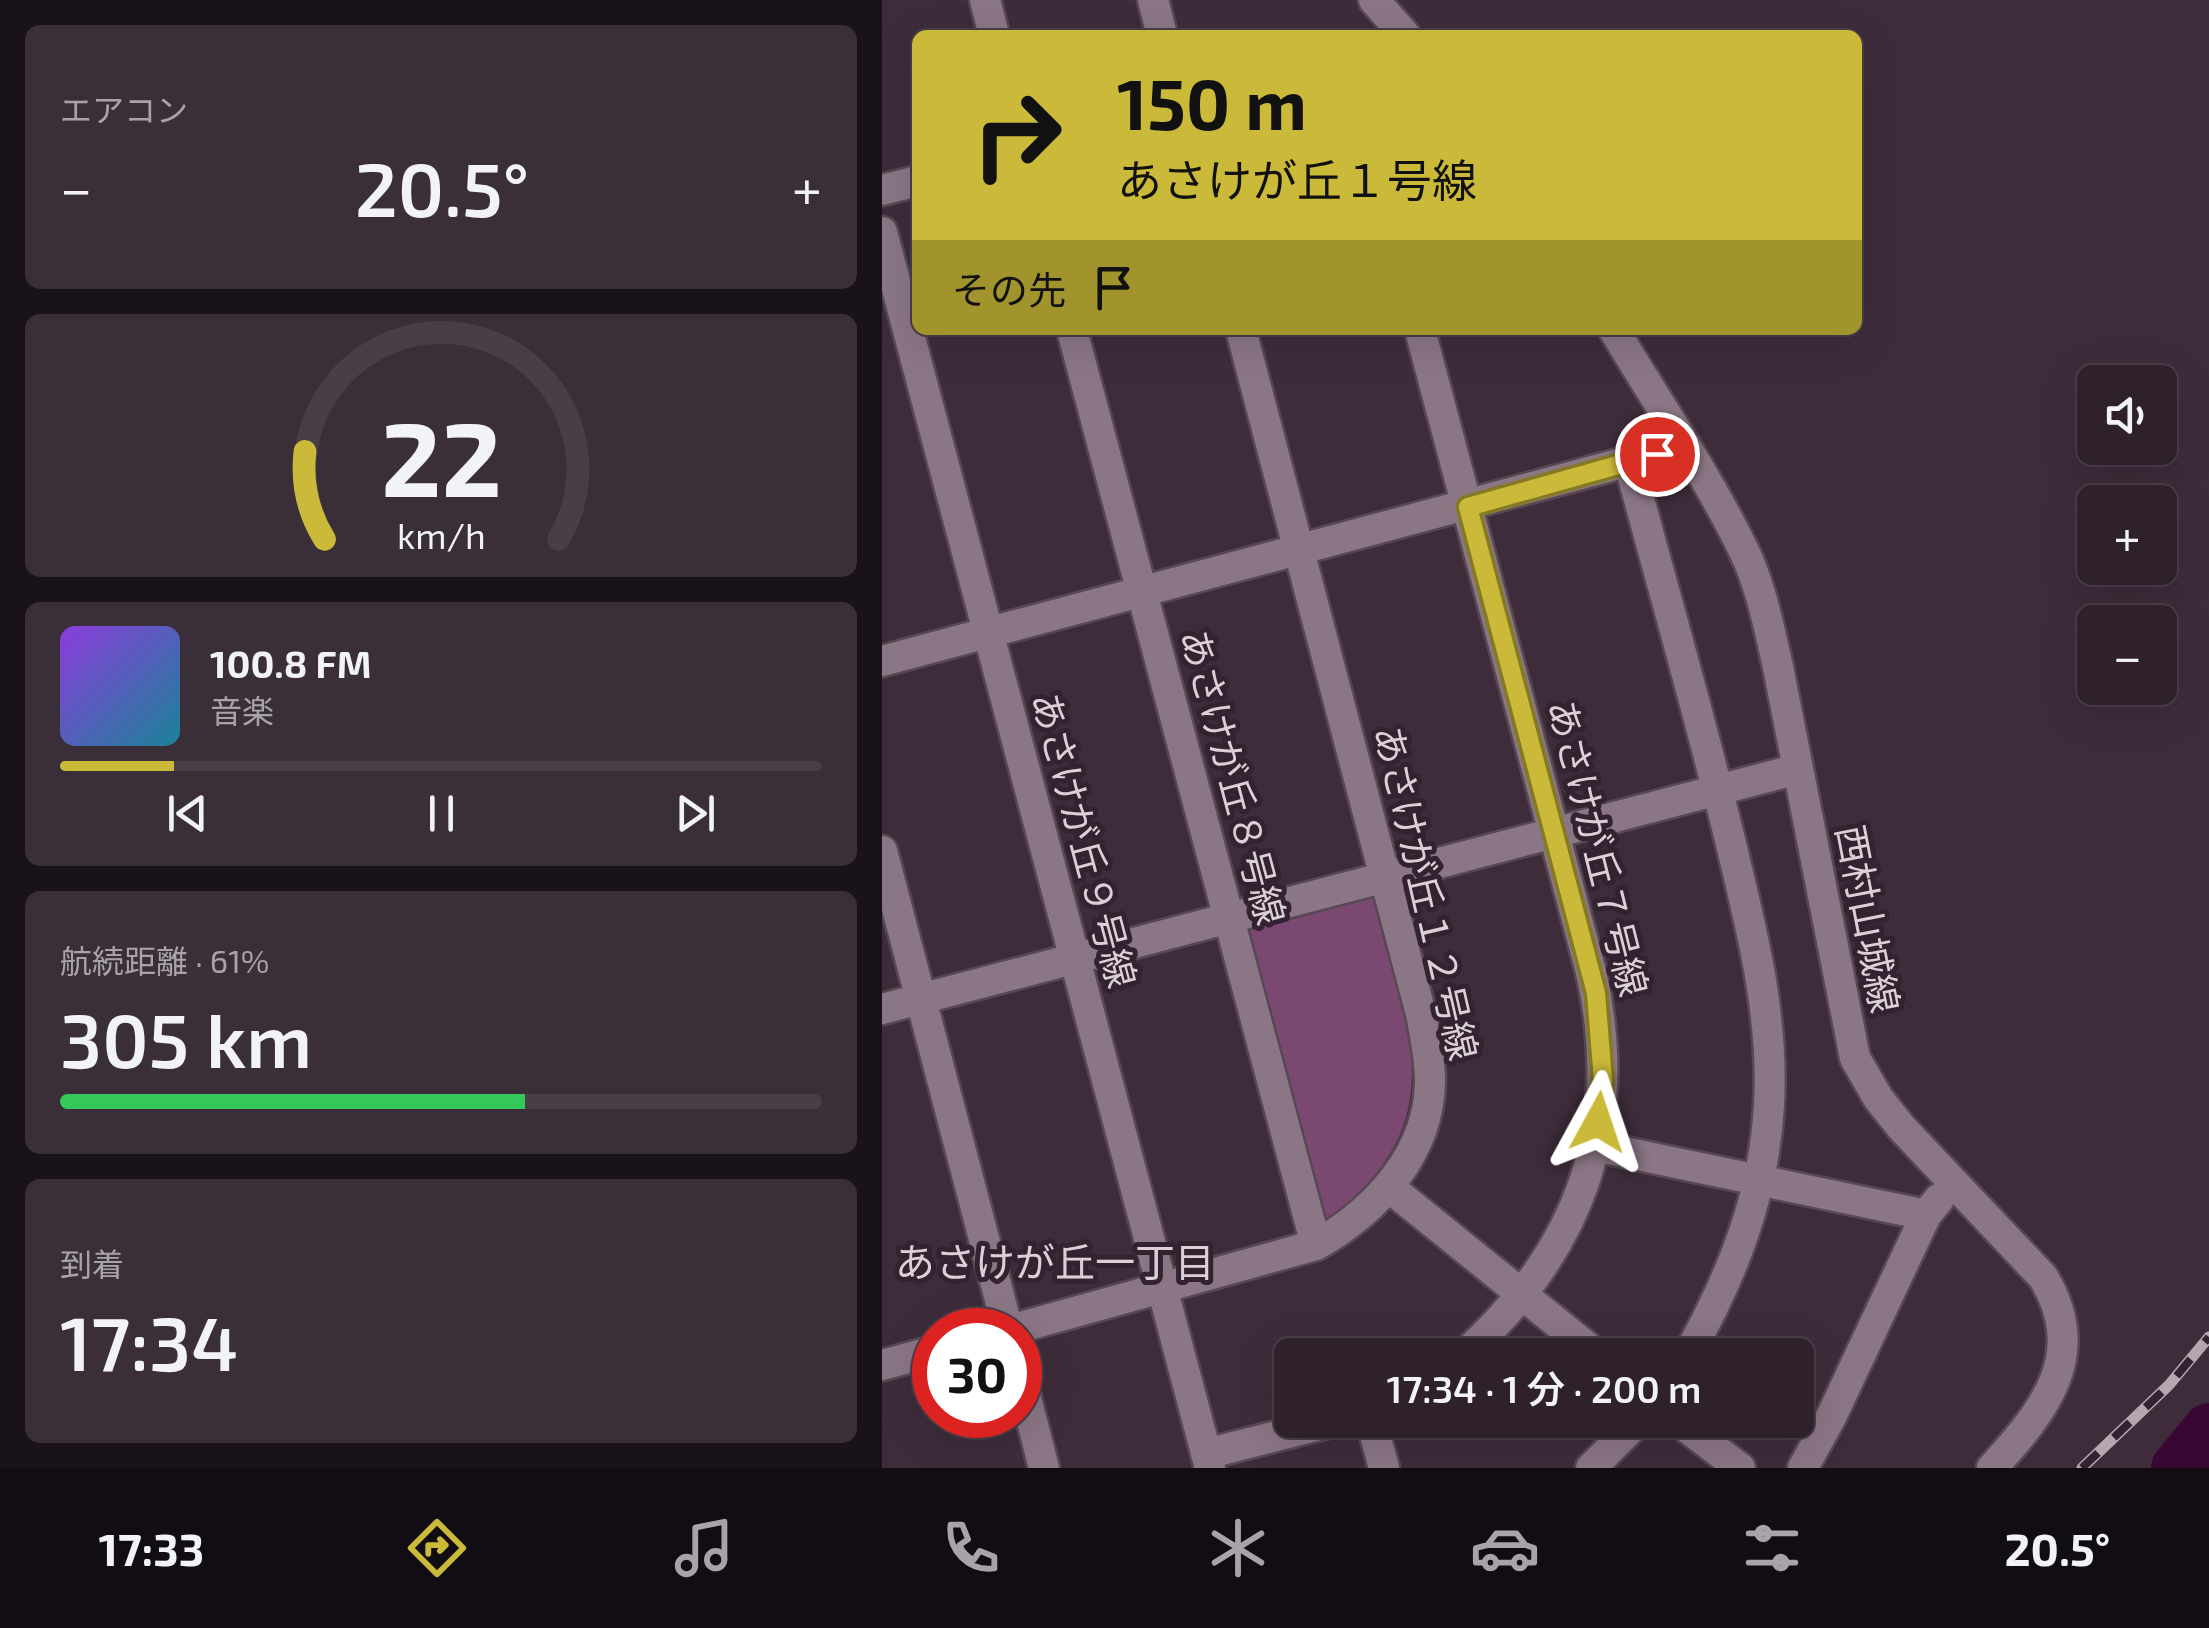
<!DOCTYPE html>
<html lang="ja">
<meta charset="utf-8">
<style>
body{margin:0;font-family:"Exo 2","Noto Sans JP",sans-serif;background:#3a2e38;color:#f1f3f6;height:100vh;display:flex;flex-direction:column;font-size:38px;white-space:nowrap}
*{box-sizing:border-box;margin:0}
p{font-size:32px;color:#a7a3a9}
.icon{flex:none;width:55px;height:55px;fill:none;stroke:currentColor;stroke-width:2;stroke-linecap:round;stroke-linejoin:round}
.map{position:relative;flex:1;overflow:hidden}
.details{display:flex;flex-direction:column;gap:25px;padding:25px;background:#191218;width:882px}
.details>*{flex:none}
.banner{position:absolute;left:30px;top:30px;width:950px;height:305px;border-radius:15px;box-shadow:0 10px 40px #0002,0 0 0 2px #493e48;background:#cbba39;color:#111;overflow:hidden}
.fabs{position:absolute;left:1195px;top:365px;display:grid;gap:20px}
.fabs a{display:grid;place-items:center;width:100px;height:100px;border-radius:15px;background:#2e212c;box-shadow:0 10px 40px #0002,0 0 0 2px #493e48;font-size:50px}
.speed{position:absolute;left:30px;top:1308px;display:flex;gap:20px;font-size:50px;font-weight:700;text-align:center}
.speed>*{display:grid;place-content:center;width:130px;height:130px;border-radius:50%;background:#2e212c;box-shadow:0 10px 40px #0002,0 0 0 2px #493e48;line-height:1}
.speed .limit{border:15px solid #d22;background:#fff;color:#111}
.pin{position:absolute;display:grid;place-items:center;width:85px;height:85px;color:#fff;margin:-42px;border:5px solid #fff;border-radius:50%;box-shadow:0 2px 10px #0007}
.me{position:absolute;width:110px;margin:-55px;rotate:5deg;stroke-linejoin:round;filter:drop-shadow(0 0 8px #0008)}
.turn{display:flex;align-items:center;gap:35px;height:210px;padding:0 40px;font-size:45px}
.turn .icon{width:130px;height:130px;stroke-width:2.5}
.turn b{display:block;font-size:70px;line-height:85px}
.then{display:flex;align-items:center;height:95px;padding:0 40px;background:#0003;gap:20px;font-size:38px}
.big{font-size:75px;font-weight:600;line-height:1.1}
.details .card{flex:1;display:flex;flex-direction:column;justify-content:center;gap:15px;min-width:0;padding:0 35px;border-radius:15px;background:#3a2e38}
.details .dial{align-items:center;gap:0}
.dial svg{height:260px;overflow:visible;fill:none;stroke:#493e48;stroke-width:7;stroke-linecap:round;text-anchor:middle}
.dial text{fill:#f1f3f6;stroke:none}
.song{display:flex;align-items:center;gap:30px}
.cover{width:120px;height:120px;border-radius:15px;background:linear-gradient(135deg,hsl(270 70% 55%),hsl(190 70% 35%))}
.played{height:10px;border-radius:5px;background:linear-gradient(90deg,#cbba39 15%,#493e48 15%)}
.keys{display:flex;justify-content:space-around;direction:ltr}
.heat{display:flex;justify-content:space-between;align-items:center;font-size:55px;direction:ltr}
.charge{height:15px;border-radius:8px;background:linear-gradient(90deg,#34c759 61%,#493e48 0)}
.trip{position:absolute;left:392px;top:1338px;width:540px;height:100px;border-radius:15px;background:#2e212c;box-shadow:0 10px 40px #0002,0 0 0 2px #493e48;font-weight:600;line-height:100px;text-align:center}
.tab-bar{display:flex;height:160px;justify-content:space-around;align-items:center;background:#120d12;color:#a7a3a9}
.tab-bar .icon{width:70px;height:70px}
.tab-bar .selected{color:#cbba39}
.tab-bar b{font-size:45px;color:#f1f3f6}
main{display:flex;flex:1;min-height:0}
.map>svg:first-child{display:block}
.green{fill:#7b4872}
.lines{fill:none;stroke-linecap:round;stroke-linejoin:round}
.river{stroke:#390733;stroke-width:52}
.minor-casing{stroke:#574954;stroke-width:35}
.minor{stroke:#8b7686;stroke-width:30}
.rail-casing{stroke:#b4a7b0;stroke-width:11}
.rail{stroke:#332230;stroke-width:8;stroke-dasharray:22;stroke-linecap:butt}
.route-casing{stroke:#847925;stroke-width:25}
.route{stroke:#cbba39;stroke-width:18}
.labels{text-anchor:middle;stroke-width:10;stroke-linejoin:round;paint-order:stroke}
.street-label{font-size:38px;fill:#dbd0d8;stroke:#332230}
.neighbourhood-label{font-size:40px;fill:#dbd0d8;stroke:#332230}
</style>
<main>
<section class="details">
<div class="card"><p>エアコン</p>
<div class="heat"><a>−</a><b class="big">20.5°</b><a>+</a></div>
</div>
<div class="card dial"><svg viewBox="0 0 100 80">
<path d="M14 69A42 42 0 1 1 86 69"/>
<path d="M14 69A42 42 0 0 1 8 42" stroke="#cbba39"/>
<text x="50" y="56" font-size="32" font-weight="700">22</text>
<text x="50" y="72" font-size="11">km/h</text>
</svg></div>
<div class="card">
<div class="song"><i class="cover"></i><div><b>100.8 FM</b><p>音楽</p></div></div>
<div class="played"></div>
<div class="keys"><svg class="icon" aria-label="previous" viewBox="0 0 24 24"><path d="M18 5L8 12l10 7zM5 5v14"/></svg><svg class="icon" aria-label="pause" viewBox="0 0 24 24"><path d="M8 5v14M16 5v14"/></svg><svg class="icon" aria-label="next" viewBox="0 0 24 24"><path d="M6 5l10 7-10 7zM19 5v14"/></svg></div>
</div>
<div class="card"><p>航続距離 · 61%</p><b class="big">305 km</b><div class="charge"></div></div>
<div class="card"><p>到着</p><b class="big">17:34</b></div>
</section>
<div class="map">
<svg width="1327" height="1468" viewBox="0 0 1327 1468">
<rect width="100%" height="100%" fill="#3e2c3a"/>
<!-- green -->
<path class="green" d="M482,890L492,899C525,1029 575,1121 447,1218L433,1214L360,934L366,920Z"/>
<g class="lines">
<!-- river -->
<path class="river" d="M1295,1468L1327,1429"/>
<!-- minor casing -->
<g class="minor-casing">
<path id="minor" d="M103,0L112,35
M271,0L280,35
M492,0L523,35
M0,190L35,181
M0,232L328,1468
M190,330L434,1245
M538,330L709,972C744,1126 698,1250 582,1355
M732,330C775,402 824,473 861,549C879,585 887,628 896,667L973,1058L996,1098L1019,1127L1161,1277C1208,1354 1163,1410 1110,1468
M747,462C781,589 818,716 849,844C870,931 892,1015 887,1105C882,1197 850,1276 806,1355
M0,661L804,446
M0,851L126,1330
M0,1009L916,769
M713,1146L1044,1215
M507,1187L715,1355
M128,1330L434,1245C494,1211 548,1153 548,1080C548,1059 543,1038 540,1018L359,330
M0,1365L52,1351
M138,1375L162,1468
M489,1420L502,1468
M795,1420L858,1468
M324,1454L457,1420
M709,1468L757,1420
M921,1468L949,1417L1044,1215L1057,1199"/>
</g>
<!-- minor -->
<use href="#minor" class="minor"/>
<!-- rail casing -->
<g class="rail-casing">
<path id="rail" d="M1200,1468L1287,1385L1327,1337"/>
</g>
<!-- rail -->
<use href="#rail" class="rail"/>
</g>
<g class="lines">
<!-- route casing -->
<g class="route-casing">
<path id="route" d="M716,1122L721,1080L714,993L586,507L775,454"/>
</g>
<!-- route -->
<use href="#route" class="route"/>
</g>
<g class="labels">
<!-- street labels -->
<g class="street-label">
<text transform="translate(350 777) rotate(75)" y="13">あさけが丘８号線</text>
<text transform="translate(201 840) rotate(75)" y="13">あさけが丘９号線</text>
<text transform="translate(715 848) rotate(76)" y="13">あさけが丘７号線</text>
<text transform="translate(543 893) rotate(77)" y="13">あさけが丘１２号線</text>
<text transform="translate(985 919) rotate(79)" y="13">西村山城線</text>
</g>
<!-- neighbourhood labels -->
<g class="neighbourhood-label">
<text x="173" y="1277">あさけが丘一丁目</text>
</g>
</g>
</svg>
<div class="fabs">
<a><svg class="icon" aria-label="sound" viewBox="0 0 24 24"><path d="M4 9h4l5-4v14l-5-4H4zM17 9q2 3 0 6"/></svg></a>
<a>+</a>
<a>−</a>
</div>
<div class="speed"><div class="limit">30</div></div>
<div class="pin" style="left:775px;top:454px;background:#d93025"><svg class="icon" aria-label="arrive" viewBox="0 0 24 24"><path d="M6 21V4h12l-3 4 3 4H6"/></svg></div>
<svg class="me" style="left:716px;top:1122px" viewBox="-20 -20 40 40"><path d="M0-17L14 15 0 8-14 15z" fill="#cbba39" stroke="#fff" stroke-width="4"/></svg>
<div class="trip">17:34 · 1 分 · 200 m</div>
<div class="banner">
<div class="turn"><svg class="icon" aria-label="right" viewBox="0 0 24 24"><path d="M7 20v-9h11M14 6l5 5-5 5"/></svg><div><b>150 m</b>あさけが丘１号線</div></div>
<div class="then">その先<svg class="icon" aria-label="arrive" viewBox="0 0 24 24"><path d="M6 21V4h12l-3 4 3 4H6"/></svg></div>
</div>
</div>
</main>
<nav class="tab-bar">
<b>17:33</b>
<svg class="icon selected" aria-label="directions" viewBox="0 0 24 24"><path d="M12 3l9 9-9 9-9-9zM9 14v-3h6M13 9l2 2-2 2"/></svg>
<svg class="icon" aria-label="music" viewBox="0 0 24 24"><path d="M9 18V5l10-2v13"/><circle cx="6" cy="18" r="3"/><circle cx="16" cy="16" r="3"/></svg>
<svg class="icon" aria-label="phone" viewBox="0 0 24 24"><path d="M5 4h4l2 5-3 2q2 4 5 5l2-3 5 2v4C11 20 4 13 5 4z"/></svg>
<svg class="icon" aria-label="climate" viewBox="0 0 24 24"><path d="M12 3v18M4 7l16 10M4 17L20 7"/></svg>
<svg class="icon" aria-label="car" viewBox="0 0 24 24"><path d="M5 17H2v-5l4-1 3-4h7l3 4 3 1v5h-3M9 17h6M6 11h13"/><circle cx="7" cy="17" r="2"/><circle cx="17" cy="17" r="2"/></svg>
<svg class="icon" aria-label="filters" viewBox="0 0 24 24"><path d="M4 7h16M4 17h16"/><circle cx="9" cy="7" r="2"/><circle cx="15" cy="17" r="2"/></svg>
<b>20.5°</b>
</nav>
